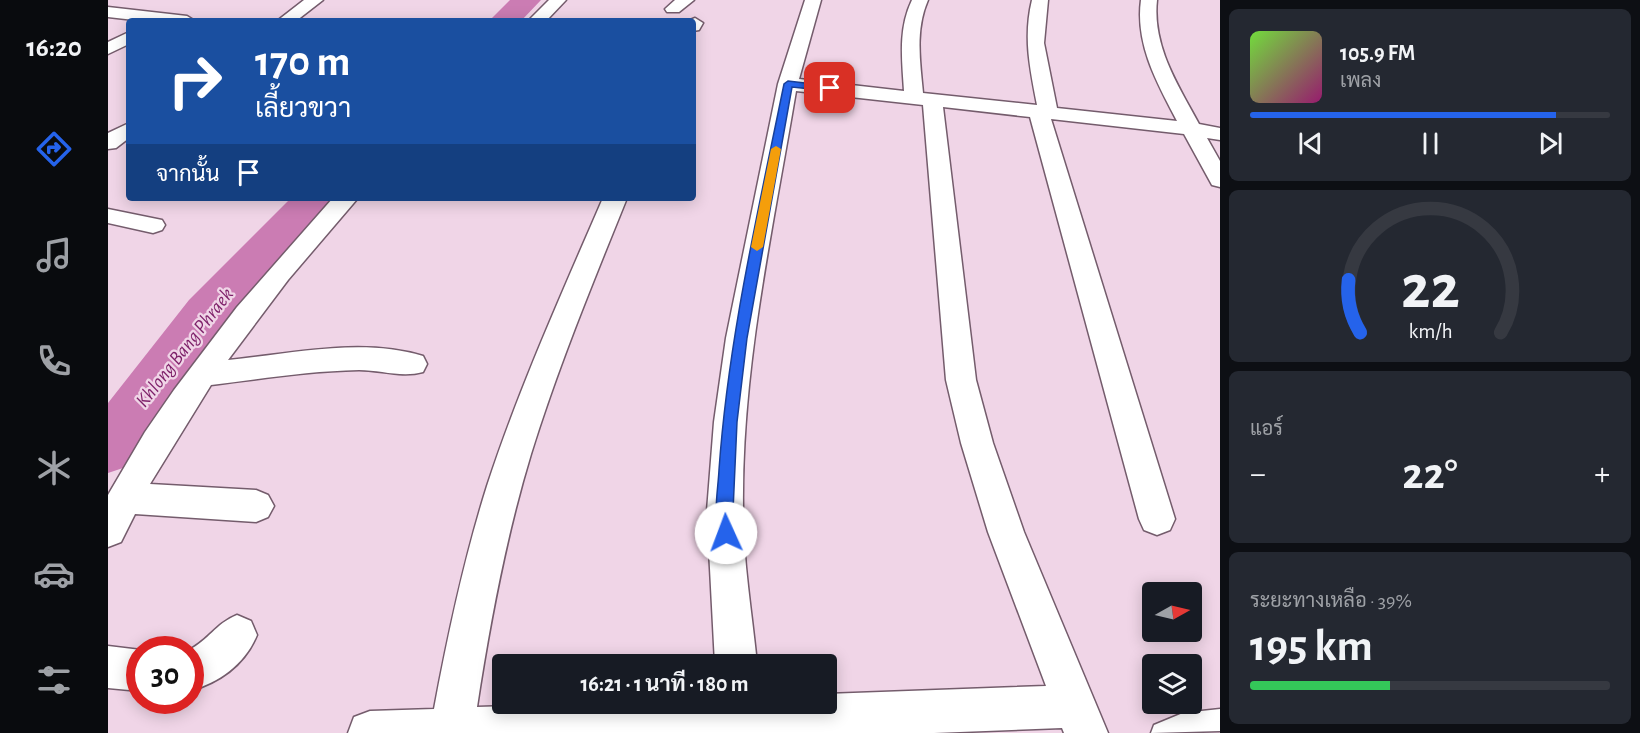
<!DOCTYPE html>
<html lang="th">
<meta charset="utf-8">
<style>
body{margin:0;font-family:"Alegreya Sans",Sarabun,sans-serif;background:#242831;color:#f1f3f6;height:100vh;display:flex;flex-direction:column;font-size:22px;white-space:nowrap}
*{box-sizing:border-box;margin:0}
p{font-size:20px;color:#9ea1a6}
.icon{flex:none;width:33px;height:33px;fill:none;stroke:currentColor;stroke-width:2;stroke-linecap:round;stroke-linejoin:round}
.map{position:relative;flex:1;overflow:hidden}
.sheet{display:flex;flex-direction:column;gap:9px;padding:9px;background:#0d0f14;width:420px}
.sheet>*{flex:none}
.top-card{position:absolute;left:18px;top:18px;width:570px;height:183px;border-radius:6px;box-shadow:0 3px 15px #0003;background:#1a4fa0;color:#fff;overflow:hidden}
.needle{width:39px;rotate:82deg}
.fabs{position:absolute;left:1034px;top:582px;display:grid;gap:12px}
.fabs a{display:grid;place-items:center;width:60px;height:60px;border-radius:6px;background:#171b24;box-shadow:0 3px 15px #0003;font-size:30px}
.speed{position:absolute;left:18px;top:636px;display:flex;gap:12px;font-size:30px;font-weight:700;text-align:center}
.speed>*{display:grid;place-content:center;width:78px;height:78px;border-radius:50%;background:#171b24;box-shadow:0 3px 15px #0003;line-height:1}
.speed .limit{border:9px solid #d22;background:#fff;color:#111}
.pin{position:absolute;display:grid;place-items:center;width:51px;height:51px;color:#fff;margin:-26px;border-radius:12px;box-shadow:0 3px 9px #0006}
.me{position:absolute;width:66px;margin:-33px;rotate:358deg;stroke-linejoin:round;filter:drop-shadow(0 0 4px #0008)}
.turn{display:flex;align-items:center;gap:21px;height:126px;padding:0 30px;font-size:27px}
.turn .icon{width:78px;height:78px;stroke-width:2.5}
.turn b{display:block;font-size:42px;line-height:51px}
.then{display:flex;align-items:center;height:57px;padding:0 30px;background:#0003;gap:12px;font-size:22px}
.big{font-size:45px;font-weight:700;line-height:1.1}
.sheet .card{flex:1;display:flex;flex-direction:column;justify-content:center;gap:9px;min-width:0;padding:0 21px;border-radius:9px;background:#242831}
.sheet .dial{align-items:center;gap:0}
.dial svg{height:156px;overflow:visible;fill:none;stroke:#363941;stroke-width:7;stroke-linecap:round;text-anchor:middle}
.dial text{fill:#f1f3f6;stroke:none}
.song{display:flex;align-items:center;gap:18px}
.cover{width:72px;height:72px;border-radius:9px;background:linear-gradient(135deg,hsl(100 70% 55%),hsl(320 70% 35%))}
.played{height:6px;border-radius:3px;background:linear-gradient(90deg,#2563eb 85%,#363941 85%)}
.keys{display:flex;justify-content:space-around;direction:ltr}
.heat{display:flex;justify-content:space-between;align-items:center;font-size:33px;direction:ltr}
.charge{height:9px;border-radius:4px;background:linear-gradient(90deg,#34c759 39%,#363941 0)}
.trip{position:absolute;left:384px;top:654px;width:345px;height:60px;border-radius:6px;background:#171b24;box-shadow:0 3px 15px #0003;font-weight:700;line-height:60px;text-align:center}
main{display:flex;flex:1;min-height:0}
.dock{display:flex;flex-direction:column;width:108px;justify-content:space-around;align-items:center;background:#090b0e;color:#9ea1a6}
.dock .icon{width:42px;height:42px}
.dock .selected{color:#2563eb}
.dock b{font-size:27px;color:#f1f3f6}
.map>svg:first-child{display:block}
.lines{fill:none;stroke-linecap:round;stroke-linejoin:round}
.river{fill:#cb7cb3;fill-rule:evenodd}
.lane-casing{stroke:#745c6c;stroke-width:3}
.street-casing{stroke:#745c6c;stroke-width:3}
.lane{fill:#fff;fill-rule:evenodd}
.street{fill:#fff;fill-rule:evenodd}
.route{fill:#2563eb;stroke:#184099;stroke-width:1.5}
.slow{fill:#f59e0b}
.labels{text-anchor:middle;stroke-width:4.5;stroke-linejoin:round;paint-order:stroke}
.water-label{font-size:20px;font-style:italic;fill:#7d1f68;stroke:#f0d5e7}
</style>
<main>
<nav class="dock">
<b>16:20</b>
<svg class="icon selected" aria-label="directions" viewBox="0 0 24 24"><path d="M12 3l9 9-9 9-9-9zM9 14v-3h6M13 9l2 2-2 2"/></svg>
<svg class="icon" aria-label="music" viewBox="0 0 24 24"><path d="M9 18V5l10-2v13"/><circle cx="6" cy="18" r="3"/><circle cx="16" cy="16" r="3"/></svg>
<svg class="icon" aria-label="phone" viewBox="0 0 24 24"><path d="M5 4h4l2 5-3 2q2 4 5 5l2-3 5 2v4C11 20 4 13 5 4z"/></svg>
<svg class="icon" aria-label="climate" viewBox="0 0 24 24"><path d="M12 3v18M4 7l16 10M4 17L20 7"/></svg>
<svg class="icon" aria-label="car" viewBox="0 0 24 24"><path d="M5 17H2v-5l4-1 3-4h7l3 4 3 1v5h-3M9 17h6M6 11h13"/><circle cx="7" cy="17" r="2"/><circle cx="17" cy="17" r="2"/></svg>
<svg class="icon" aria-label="filters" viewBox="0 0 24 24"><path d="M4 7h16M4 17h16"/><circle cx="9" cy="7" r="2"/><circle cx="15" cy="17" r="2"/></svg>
</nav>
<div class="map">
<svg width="1112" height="733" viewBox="0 0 1112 733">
<rect width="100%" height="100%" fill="#f0d5e7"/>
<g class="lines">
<!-- river -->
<path class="river" d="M402,0H433L413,21H381Z
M183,198H228L117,324L21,466L0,473V403L81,300Z"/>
<!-- lane casing -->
<g class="lane-casing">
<path id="lane" d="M1112,709V731L1043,733L1046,725L1075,713Z"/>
</g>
<!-- street casing -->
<g class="street-casing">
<path id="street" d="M196,0H215L188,21H169Z
M441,0H458L438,21H420Z
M567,0H586L571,12H559L557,9Z
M697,0H713L691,79L796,91C794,59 790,29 804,0H820C807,30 812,61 815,93L929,105C922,69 915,37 924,0H940L936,43L949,108L1069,121C1049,83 1027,44 1033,0H1049C1044,46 1070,85 1091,124L1112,128V140L1099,138L1112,161V187L1104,185L1076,134L943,119L1067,519L1062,530L1049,535L1036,530L1031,519L922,117L835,107L868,380L885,443L916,532L1000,733H956L954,728L826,733H240L246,717L262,711L326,709C340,634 356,559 379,486C411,388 454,293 495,198H519C485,282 450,367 423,454C398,536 382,622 369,707L462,704H718V694L938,686L880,532L853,443L838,380L815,105L688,91C665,229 633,369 635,510C635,561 644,613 649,664H607L599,511L606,422L618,338L670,84Z
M0,7L79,16L87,21H35L0,17Z
M587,18L595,23L591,30L585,31V21H580Z
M21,32V44L0,54V42Z
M21,123V138L8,148L0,149V133Z
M225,198H250L180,280L120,360C182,354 254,337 315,356L319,364L315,372C294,378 272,370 251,370C201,371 152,379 103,385L42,484L148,490L160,495L166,506L160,517L148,522L27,514L13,542L0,547V495L37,432L66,390L129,307Z
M0,209L54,220L57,225L54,230L45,233L0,223Z
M129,615L143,621L149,635C137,664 112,682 82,691L81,650C101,640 107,624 129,615Z
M0,646L33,650L32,691L0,688Z"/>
</g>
<!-- lane -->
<use href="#lane" class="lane"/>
<!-- street -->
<use href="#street" class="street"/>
</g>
<!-- route -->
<path class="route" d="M680,81L722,86L726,88L722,91L684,87L639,338L629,422L625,511L627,533L624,538L618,540L613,538C604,519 610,491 611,470C620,340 650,212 676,84Z"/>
<!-- slow -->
<path class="slow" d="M668,146L673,149L655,247L649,251L643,247L663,149Z"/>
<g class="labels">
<!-- water labels -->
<g class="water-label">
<text transform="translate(76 347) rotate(-52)" y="7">Khlong Bang Phraek</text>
</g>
</g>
</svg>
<div class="fabs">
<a><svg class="needle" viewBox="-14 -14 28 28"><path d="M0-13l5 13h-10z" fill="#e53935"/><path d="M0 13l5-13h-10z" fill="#9ea1a6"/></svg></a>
<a><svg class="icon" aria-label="layers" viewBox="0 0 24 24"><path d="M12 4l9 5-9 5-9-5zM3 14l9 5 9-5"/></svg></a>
</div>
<div class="speed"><div class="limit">30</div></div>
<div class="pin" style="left:722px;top:88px;background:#d93025"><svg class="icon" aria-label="arrive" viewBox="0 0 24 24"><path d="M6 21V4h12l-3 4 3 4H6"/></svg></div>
<svg class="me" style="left:618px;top:533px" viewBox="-20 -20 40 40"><circle r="19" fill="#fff"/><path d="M0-13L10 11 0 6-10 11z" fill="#2563eb"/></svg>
<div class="trip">16:21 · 1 นาที · 180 m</div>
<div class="top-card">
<div class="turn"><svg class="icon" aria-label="right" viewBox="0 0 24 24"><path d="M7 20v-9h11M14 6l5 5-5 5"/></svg><div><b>170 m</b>เลี้ยวขวา</div></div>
<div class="then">จากนั้น<svg class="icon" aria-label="arrive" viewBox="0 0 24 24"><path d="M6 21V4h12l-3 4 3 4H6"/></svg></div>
</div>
</div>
<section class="sheet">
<div class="card">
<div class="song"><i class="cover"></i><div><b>105.9 FM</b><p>เพลง</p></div></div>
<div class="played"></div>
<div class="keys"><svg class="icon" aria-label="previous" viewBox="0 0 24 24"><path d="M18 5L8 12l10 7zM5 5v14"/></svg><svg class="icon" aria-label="pause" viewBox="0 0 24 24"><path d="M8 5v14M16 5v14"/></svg><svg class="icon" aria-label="next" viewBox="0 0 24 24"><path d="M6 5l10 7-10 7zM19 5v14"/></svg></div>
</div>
<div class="card dial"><svg viewBox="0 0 100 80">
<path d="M14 69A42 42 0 1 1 86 69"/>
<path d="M14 69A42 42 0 0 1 8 42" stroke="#2563eb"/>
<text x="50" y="56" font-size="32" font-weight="700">22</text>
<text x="50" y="72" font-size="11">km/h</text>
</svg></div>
<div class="card"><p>แอร์</p>
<div class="heat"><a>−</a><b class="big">22°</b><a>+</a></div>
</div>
<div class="card"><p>ระยะทางเหลือ · 39%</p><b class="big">195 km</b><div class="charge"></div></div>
</section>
</main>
